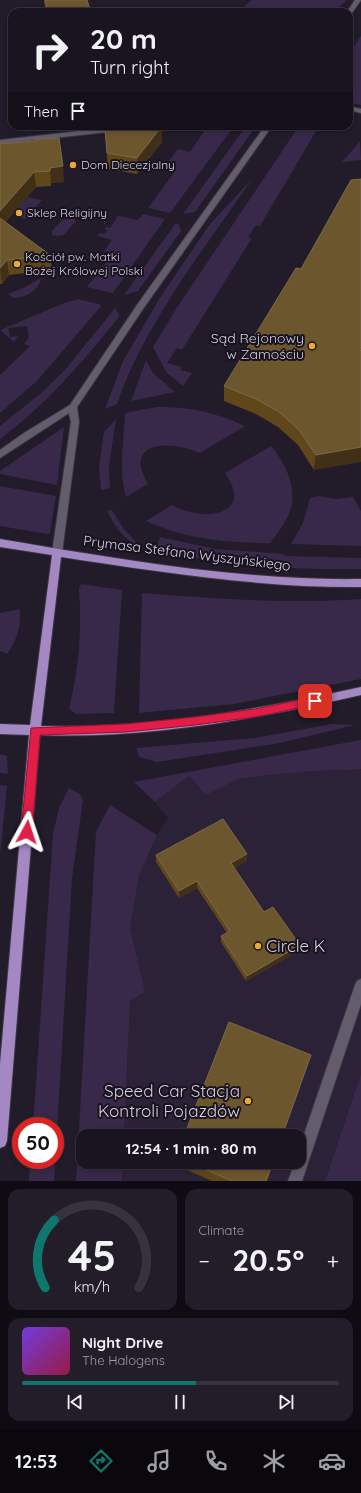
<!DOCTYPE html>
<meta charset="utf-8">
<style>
body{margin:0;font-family:Quicksand,sans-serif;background:#221d29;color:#f1f3f6;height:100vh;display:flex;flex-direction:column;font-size:15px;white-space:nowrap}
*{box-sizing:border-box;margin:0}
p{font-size:13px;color:#9f9ea5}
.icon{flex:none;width:22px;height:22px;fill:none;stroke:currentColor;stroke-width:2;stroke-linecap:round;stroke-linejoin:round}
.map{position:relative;height:1181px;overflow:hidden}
.drawer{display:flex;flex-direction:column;gap:8px;padding:8px;background:#0e0b12;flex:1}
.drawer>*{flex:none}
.banner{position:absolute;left:8px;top:8px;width:345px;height:122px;border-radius:12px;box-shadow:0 2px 6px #0003,0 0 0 1px #37333e;background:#191420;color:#f1f3f6;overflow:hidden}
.speed{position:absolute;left:12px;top:1117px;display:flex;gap:8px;font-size:20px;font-weight:700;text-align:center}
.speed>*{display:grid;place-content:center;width:52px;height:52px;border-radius:50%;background:#191420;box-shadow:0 2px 6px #0003,0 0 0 1px #37333e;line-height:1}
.speed .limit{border:6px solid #d22;background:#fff;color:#111}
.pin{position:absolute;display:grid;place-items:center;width:34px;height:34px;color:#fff;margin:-17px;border-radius:8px;box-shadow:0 2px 6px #0006}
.me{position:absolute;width:44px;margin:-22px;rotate:5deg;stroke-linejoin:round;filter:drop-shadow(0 0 3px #0008)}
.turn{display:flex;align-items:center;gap:14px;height:84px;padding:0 16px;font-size:18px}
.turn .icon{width:52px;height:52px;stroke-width:2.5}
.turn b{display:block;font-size:28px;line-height:34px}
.then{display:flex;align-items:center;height:38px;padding:0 16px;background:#0003;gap:8px;font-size:15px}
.big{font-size:30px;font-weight:700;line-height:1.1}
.drawer .widget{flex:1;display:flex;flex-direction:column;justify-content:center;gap:6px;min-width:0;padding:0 14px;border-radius:12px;background:#221d29}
.drawer .dial{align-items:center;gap:0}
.dial svg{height:104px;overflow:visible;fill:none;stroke:#37333e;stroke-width:7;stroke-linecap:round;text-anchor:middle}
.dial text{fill:#f1f3f6;stroke:none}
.song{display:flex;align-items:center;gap:12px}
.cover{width:48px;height:48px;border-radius:6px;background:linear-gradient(135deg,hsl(260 70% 55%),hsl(340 70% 35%))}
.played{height:4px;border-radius:2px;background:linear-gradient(90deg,#0f766e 55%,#37333e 55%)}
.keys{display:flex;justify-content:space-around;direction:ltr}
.heat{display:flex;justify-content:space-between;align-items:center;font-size:22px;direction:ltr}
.drawer .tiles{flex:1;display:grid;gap:8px;grid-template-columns:1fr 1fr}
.widget:last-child{grid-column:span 2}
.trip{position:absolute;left:76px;top:1129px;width:230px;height:40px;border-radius:12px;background:#191420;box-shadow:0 2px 6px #0003,0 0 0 1px #37333e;font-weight:700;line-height:40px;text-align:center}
.dock{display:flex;height:64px;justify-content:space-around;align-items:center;background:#0a080d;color:#9f9ea5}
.dock .icon{width:28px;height:28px}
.dock .active{color:#0f766e}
.dock b{font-size:18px;color:#f1f3f6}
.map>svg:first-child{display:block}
.built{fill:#2b2237}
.green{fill:#38294a}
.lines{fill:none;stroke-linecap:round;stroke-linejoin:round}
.minor-casing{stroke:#3b3742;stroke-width:2}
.major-casing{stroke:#3b3742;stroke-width:2}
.minor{fill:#635c6d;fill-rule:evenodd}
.major{fill:#a388c4;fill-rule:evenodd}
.wall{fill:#5f471a}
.shaded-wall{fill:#412f17}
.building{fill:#6c562e;stroke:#7c6949}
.route{fill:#e11d48;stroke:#92132f}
.poi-dot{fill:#e8ab37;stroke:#181220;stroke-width:1.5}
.labels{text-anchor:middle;stroke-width:4;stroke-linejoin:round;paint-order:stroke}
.far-poi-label{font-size:12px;fill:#d5d1db;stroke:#181220;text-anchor:start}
.poi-label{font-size:14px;fill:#d5d1db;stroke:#181220;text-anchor:end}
.street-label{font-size:14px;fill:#d5d1db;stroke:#181220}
.near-poi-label{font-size:17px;fill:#d5d1db;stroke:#181220;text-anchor:start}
</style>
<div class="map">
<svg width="361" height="1181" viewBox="0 0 361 1181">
<rect width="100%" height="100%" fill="#211b2a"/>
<!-- built -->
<path class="built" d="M361,769V1074L325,1181H122L123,1162H299V1136H124L130,1001L145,992L130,927L139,876L157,835L168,818L155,802L189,776L206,795L240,778L300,772Z"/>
<!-- green -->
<path class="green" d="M251,0H347L338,8L319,12H239Z
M361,36V105L349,103V53Z
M208,126H234L170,213L148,208L176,170L164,167L178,149L190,152Z
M246,126H256L195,212L183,214Z
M299,126H327L316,131L260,226L256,225L248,237L252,238L182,350L177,348L167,363L182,367L180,370L192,373L183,386L166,372L153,347L176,309Z
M360,141L361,160L342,162Z
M252,179C203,251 146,321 117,404L105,409L123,361L161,296L210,224Z
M27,197L42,200L26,219L18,217L23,210L17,209Z
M143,214L165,219L113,293L87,287L113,253L104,251L112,240L97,236L100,233L104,234L108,230L104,229L106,227L110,228L118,216L138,220Z
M74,218L76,221L64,235L56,236L52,235V231L62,220Z
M176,223L179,225L181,231L138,291L124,295Z
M41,278C40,290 25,298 14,298L8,294L23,288Z
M78,299L102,305L37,381L0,413V375L30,346L24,344L29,338L27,326L8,328L10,337L18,336L14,342L0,330L62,304Z
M115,308L119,314V317C82,362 47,404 0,439V426L40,394L65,370Z
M146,360L153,373L175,392L131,401Z
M157,407C191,407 214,412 245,426L200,453C172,440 122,440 148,484L126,497C118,470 124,441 125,413Z
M116,419L109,466L110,488L101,490L99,467L104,432Z
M64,427L57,485L0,474V471Z
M271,446C286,463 299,491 289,514C284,525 277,534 270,543C229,543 184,539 146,521L172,505C201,522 256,517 225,473Z
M0,486L56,496L50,533L47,534L0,526Z
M318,496L336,499L353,497L361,511V546L291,544L303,523L310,498Z
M112,510L123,528L136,542V545C121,536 115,526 107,511Z
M160,537L215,549L284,554L285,556L361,558V569C291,571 224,562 155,552Z
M81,584L122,590L114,713L76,714L69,709C79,667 82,631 79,588Z
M142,593C215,599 288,604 361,599V679L234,704L139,713Z
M20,609C21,628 17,639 7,654L0,651V613Z
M332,724L355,725L280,743L157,762L139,757L136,748L255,738Z
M361,740V769L300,772L240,778L206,795L189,776L155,802L134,782Z
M0,754L7,756L8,774L0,773Z
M0,785L7,786L0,855Z
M69,788L80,794L83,800L72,878L54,1181H29L30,1160H55V1126H33L53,834L59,808Z
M110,805L157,835L139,876L130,927L145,992L130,1001L124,1136H83V1162H123L122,1181H76L96,832Z
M361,1074V1181H325Z"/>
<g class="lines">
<!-- minor casing -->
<g class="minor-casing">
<path id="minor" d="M355,0H361L351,14L349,15V12H347Z
M349,106L361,109V113L349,110Z
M124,126H146L143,128L0,144V140Z
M265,126H272L143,309L77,407L79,422L62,553L60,556H54L52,553L71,422L69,413L0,458V450L24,433L70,405L137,305Z
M361,979V1004L302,1181H288L295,1162H299V1149L355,985L357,981Z"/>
</g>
<!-- major casing -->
<g class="major-casing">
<path id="major" d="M0,539C117,559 243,581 361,579V587C261,588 160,572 61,557L41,726C149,729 257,710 361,687V695C256,719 148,739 40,735L7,1141L5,1146L0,1148V1064L29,735L0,734V724L30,725L52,555L0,547Z"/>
</g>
<!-- minor -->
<use href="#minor" class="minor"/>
<!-- major -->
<use href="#major" class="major"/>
</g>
<!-- wall -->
<path class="wall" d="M44,0H87L91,12H46L45,8Z
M105,130L162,142L137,174L108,169Z
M35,141L64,182L51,183V186L36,187L5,222L50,255L52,270L9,275L2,284H0V144Z
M351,180L314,470L298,445L278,427L256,414L224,401V386L301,269Z
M156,855L247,861L234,868L264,912L300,945L299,951L246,981L221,942V936L227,933L197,888L179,898L156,862Z
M175,1162H274L267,1181H212L176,1165Z"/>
<!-- shaded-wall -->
<path class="shaded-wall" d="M162,126V142L137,174V158Z
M63,166L64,182L51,183V186L50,168Z
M34,172L36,187L0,229V211Z
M7,260L9,275L2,284L0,268Z
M361,447V462L314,470L316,455Z
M247,854V861L231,870V863Z
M197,881V888L179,898V891Z
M300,945L299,951L246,981L247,976Z
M311,1055L308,1065L283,1136H282Z
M273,1162H274L267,1181H266Z"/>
<!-- building -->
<path class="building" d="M45,0H87L91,12H48Z
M157,126H162L137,158L107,153L105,130Z
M59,138L63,166L50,168V171L34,172L0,211V144L35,141L38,139Z
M361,179V348L360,350L361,351V447L316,455L299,430L279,412L256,399L224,386L296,268L301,269L351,180Z
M0,218L50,255L7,260L0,268Z
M223,819L247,854L231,863L264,912L273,907L300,945L247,976L221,936L230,931L197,881L179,891L156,855Z
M229,1022L311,1055L282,1136H184Z
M188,1162H273L266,1181H232Z"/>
<!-- route -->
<path class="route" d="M315,697L319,701L318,704L255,717L195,725L126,732L40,735L32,832L30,835H23L21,832L31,728L126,724L195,717L255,709Z"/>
<!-- markers -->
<g class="poi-dot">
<circle cx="73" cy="165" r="4"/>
<circle cx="19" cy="213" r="4"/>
<circle cx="17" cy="264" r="4"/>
<circle cx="312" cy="346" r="4"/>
<circle cx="258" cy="946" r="4"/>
<circle cx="248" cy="1101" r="4"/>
</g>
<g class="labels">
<!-- far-poi labels -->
<g class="far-poi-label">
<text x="81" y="169">Dom Diecezjalny</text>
<text x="27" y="217">Sklep Religijny</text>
<text x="25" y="261">Kościół pw. Matki<tspan x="25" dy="14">Bożej Królowej Polski</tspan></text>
</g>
<!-- poi labels -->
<g class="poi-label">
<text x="304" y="343">Sąd Rejonowy<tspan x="304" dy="16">w Zamościu</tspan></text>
</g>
<!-- street labels -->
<g class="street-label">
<text transform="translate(187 553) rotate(7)" y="5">Prymasa Stefana Wyszyńskiego</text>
</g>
<!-- near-poi labels -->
<g class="near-poi-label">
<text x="266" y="952">Circle K</text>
<text x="240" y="1097" text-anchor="end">Speed Car Stacja<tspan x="240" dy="20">Kontroli Pojazdów</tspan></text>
</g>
</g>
</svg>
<div class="speed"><div class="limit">50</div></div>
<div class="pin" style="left:315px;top:701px;background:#d93025"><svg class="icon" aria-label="arrive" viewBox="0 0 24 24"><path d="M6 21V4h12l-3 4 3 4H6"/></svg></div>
<svg class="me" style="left:27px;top:832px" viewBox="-20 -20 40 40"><path d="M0-17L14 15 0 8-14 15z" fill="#e11d48" stroke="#fff" stroke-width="4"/></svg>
<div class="trip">12:54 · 1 min · 80 m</div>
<div class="banner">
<div class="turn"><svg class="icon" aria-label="right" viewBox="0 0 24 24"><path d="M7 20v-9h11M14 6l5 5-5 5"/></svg><div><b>20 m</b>Turn right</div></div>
<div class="then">Then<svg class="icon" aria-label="arrive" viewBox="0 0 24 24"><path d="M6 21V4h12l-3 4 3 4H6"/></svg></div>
</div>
</div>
<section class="drawer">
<div class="tiles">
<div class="widget dial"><svg viewBox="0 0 100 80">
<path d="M14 69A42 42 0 1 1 86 69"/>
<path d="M14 69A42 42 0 0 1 21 17" stroke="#0f766e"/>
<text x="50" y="56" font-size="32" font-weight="700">45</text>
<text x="50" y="72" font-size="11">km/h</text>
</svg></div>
<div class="widget"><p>Climate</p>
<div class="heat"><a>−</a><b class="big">20.5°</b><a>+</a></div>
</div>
<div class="widget">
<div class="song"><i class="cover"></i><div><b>Night Drive</b><p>The Halogens</p></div></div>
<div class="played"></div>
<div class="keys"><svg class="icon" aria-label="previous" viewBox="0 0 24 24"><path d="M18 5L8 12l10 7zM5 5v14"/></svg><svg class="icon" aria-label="pause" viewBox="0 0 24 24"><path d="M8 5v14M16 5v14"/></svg><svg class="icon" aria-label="next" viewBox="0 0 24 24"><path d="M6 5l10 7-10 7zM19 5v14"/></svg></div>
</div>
</div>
</section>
<nav class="dock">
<b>12:53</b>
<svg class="icon active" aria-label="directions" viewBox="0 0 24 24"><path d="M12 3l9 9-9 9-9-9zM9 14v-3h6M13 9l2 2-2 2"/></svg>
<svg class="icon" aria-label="music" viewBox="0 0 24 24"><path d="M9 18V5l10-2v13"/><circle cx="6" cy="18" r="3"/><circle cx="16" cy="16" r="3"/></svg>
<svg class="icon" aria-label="phone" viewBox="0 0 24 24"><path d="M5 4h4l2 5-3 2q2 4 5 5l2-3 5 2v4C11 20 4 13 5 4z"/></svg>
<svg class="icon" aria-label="climate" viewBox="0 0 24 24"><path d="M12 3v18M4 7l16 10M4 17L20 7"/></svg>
<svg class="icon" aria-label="car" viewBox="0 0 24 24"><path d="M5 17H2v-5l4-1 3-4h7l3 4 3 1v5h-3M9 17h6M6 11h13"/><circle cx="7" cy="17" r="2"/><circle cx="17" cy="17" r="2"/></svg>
</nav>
